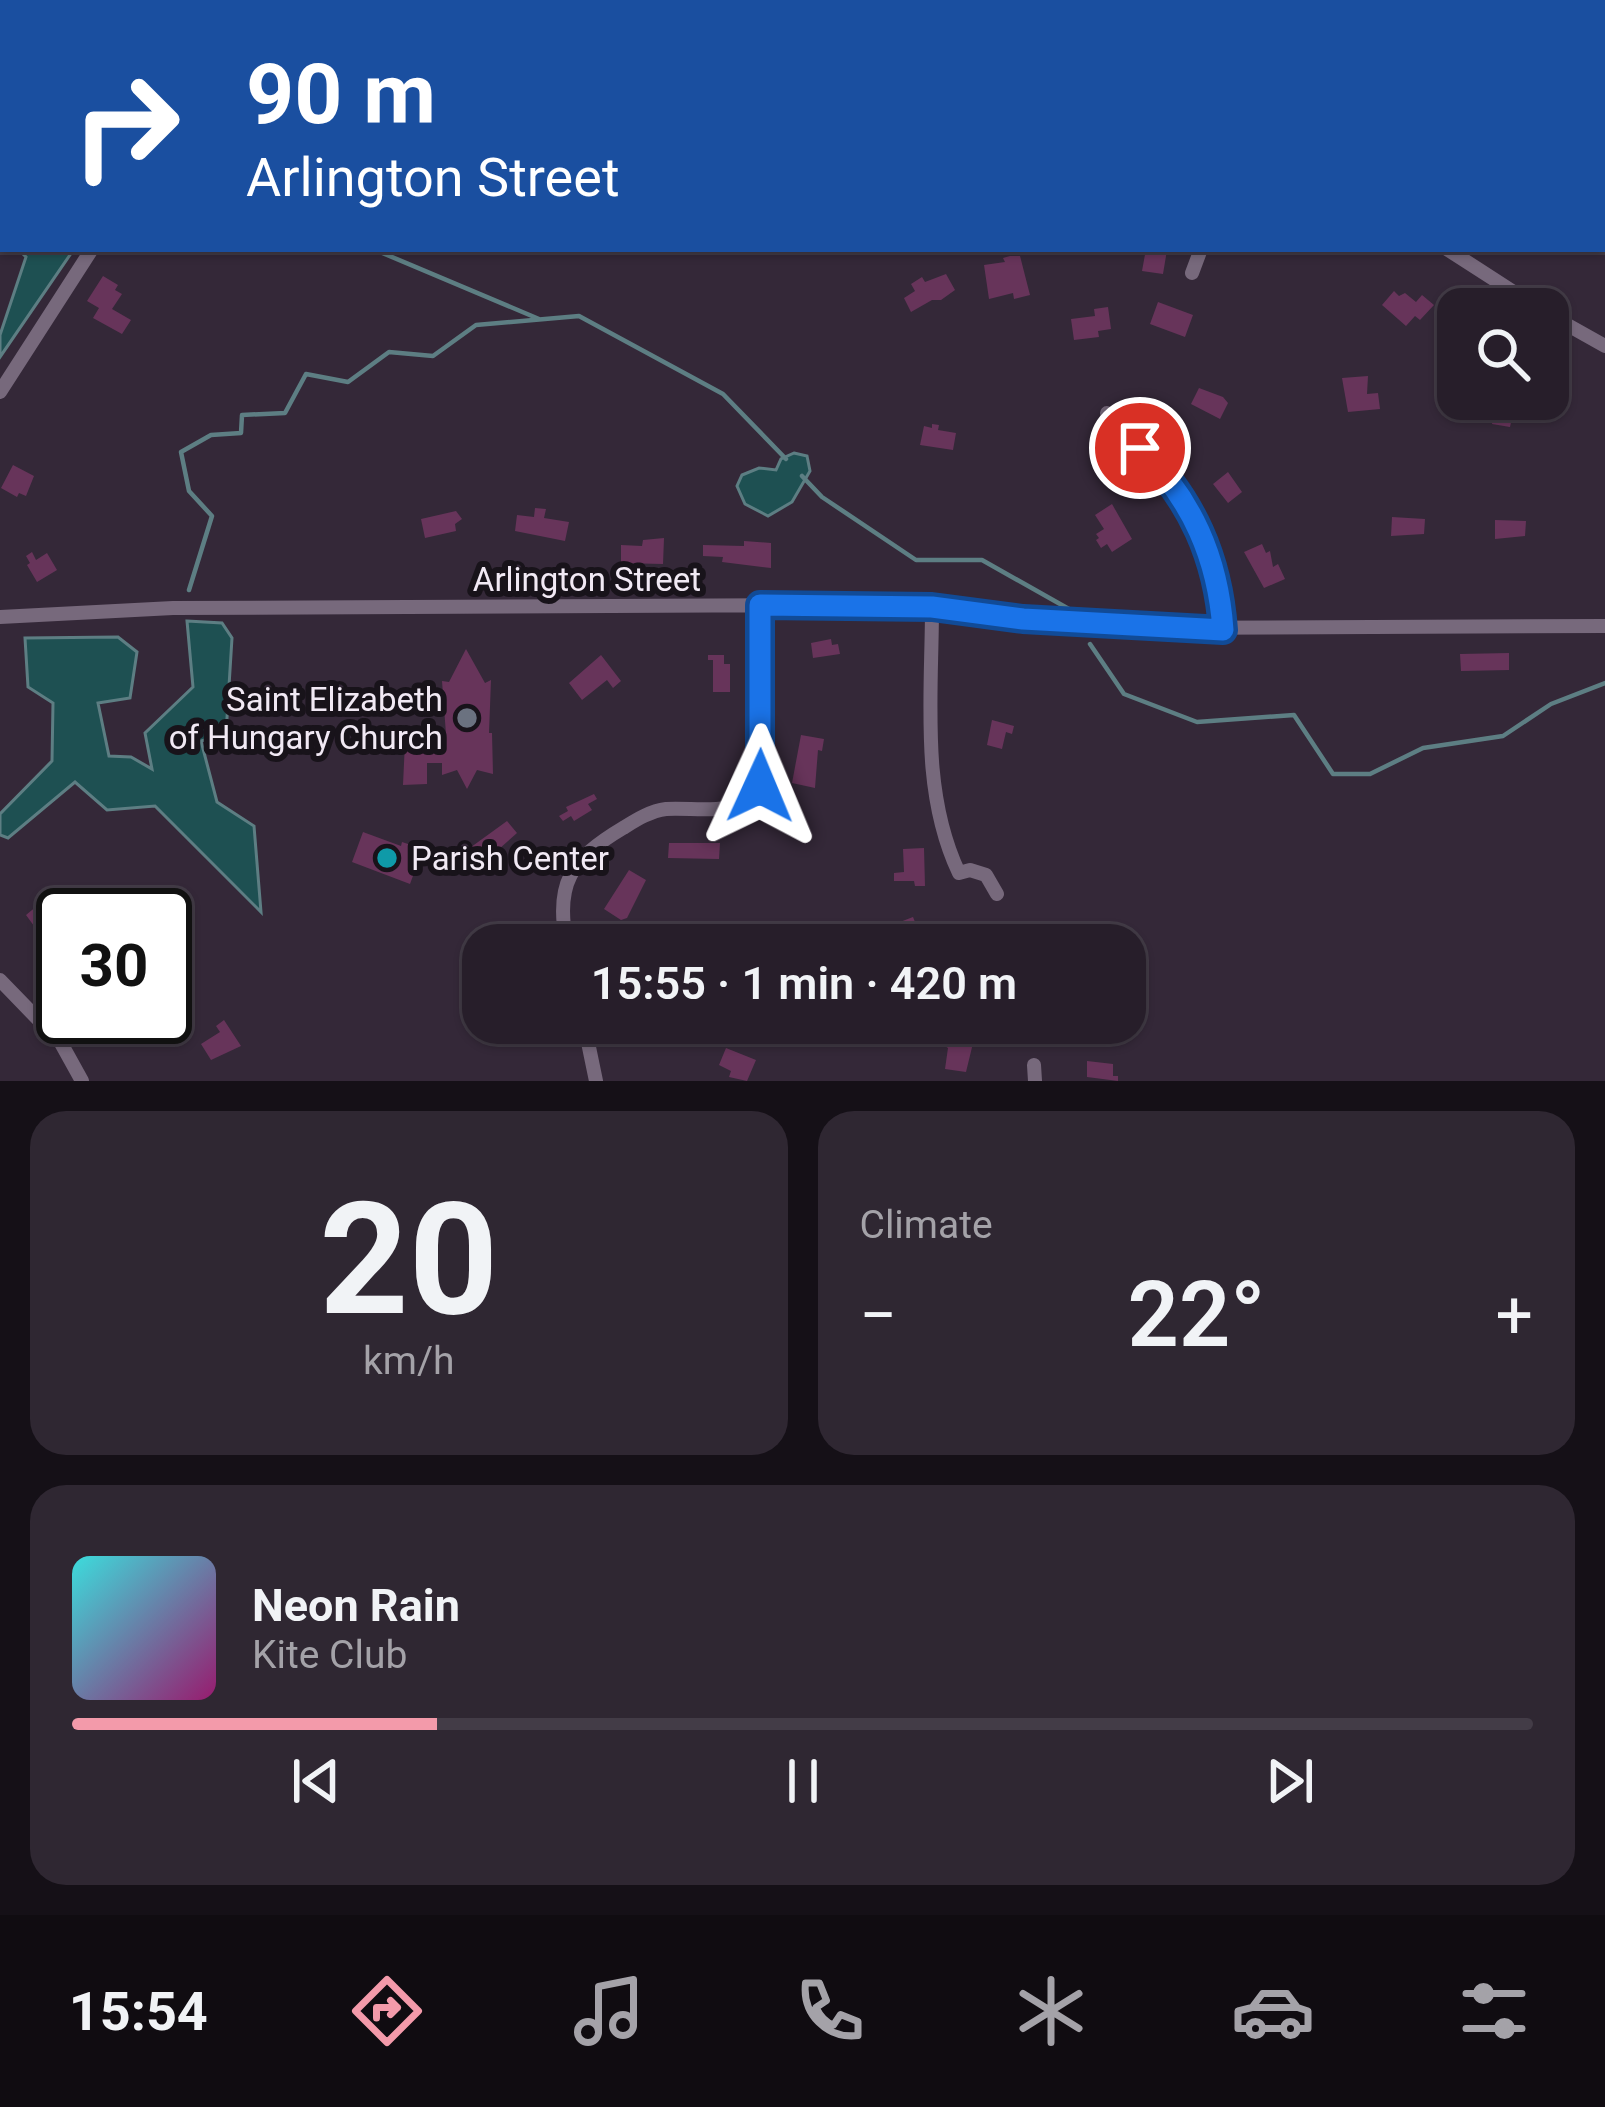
<!DOCTYPE html>
<meta charset="utf-8">
<style>
body{margin:0;font-family:Roboto,sans-serif;background:#2f2732;color:#f1f3f6;height:100vh;display:flex;flex-direction:column;font-size:45px;white-space:nowrap}
*{box-sizing:border-box;margin:0}
p{font-size:39px;color:#a4a2a8}
.icon{flex:none;width:66px;height:66px;fill:none;stroke:currentColor;stroke-width:2;stroke-linecap:round;stroke-linejoin:round}
.map{position:relative;height:1081px;overflow:hidden}
.panel{display:flex;flex-direction:column;gap:30px;padding:30px;background:#151017;flex:1}
.panel>*{flex:none}
.hud{position:absolute;left:0px;top:0px;width:1605px;height:252px;box-shadow:0 3px 9px #0004,0 0 0 3px #433c47;background:#1a4fa0;color:#fff;overflow:hidden}
.tools{position:absolute;left:1437px;top:288px;display:grid;gap:24px}
.tools a{display:grid;place-items:center;width:132px;height:132px;border-radius:24px;background:#271e2a;box-shadow:0 3px 9px #0004,0 0 0 3px #433c47;font-size:60px}
.speed{position:absolute;left:36px;top:888px;display:flex;gap:24px;font-size:60px;font-weight:700;text-align:center}
.speed>*{display:grid;place-content:center;width:156px;height:156px;border-radius:50%;background:#271e2a;box-shadow:0 3px 9px #0004,0 0 0 3px #433c47;line-height:1}
.speed .limit{border:6px solid #111;border-radius:18px;background:#fff;color:#111}
.pin{position:absolute;display:grid;place-items:center;width:102px;height:102px;color:#fff;margin:-51px;border:6px solid #fff;border-radius:50%;box-shadow:0 3px 12px #0007}
.me{position:absolute;width:132px;margin:-66px;rotate:1deg;stroke-linejoin:round;filter:drop-shadow(0 0 9px #0008)}
.turn{display:flex;align-items:center;gap:42px;height:252px;padding:0 48px;font-size:54px}
.turn .icon{width:156px;height:156px;stroke-width:2.5}
.turn b{display:block;font-size:84px;line-height:102px}
.big{font-size:90px;font-weight:600;line-height:1.1}
.panel .tile{flex:1;display:flex;flex-direction:column;justify-content:center;gap:18px;min-width:0;padding:0 42px;border-radius:36px;background:#2f2732}
.panel .dial{align-items:center;gap:0}
.dial b{font-size:156px;line-height:1}
.song{display:flex;align-items:center;gap:36px}
.cover{width:144px;height:144px;border-radius:18px;background:linear-gradient(135deg,hsl(180 70% 55%),hsl(320 70% 35%))}
.played{height:12px;border-radius:6px;background:linear-gradient(90deg,#f39aaa 25%,#433c47 25%)}
.keys{display:flex;justify-content:space-around;direction:ltr}
.heat{display:flex;justify-content:space-between;align-items:center;font-size:66px;direction:ltr}
.panel .tiles{flex:1;display:grid;gap:30px;grid-template-columns:1fr 1fr}
.tile:last-child{grid-column:span 2}
.trip{position:absolute;left:462px;top:924px;width:684px;height:120px;border-radius:36px;background:#271e2a;box-shadow:0 3px 9px #0004,0 0 0 3px #433c47;font-weight:600;line-height:120px;text-align:center}
.tabs{display:flex;height:192px;justify-content:space-around;align-items:center;background:#100c11;color:#a4a2a8}
.tabs .icon{width:84px;height:84px}
.tabs .on{color:#f39aaa}
.tabs b{font-size:54px;color:#f1f3f6}
.map>svg:first-child{display:block}
.water{fill:#1e5052;stroke:#5d7e83;stroke-width:3}
.lines{fill:none;stroke-linecap:round;stroke-linejoin:round}
.stream{stroke:#5d7e83;stroke-width:4.5}
.building{fill:#67345a}
.minor{stroke:#77697c;stroke-width:14}
.route-casing{stroke:#114b97;stroke-width:30}
.route{stroke:#1a73e8;stroke-width:21}
.worship-dot{fill:#6b7280;stroke:#18131a;stroke-width:4.5}
.culture-dot{fill:#0f9aa8;stroke:#18131a;stroke-width:4.5}
.labels{text-anchor:middle;stroke-width:12;stroke-linejoin:round;paint-order:stroke}
.street-label{font-size:33px;fill:#f1e9f4;stroke:#18131a}
.poi-label{font-size:33px;fill:#f1e9f4;stroke:#18131a;text-anchor:end}
</style>
<div class="map">
<svg width="1605" height="1081" viewBox="0 0 1605 1081">
<rect width="100%" height="100%" fill="#342838"/>
<!-- water -->
<path class="water" d="M18,249H74L0,357V335L26,257Z
M794,453L807,456L810,471L792,502L768,516L745,504L737,486L742,475L759,468L776,470L781,459Z
M187,621L222,623L232,638L226,734L201,741L217,802L254,826L261,912L155,806L107,810L75,782L8,838L0,835V814L52,761L53,703L28,687L25,638L118,637L137,652L130,698L98,703L109,756L131,757L152,769L145,733L193,687Z"/>
<g class="lines">
<!-- stream -->
<path class="stream" d="M373,249L539,319
M802,476L822,497L916,560H982L1076,613
M189,590L212,516L189,491L181,452L211,435L241,433L242,415L285,413L306,374L348,382L389,352L433,356L476,325L579,316L723,394L786,459
M1090,644L1124,694L1197,722L1294,715L1333,774H1370L1423,748L1503,736L1551,704L1605,683"/>
</g>
<!-- building -->
<path class="building" d="M1146,249L1167,250L1163,274L1142,271Z
M1010,256H1020L1030,295L1014,299L1013,293L989,299L984,265L1005,262L1003,258Z
M946,274L955,290L941,300H932L911,312L904,298L915,291L911,284L922,277L925,282Z
M103,276L118,285L115,290L122,294L112,309L131,320L122,334L93,318L99,308L87,301Z
M1394,291L1399,296L1405,293L1416,302L1422,295L1434,305L1420,320L1415,316L1406,326L1382,305Z
M1158,302L1193,315L1185,337L1150,324Z
M1108,307L1111,329L1098,331L1099,337L1074,340L1071,319L1095,316L1094,309Z
M1368,376L1367,394L1378,393L1380,409L1348,412L1342,378Z
M1199,388L1223,397L1228,403L1220,419L1191,404Z
M1496,399L1523,405L1520,419L1512,418L1510,427L1492,424Z
M932,424L939,425L938,430L956,433L953,450L920,445L924,426L932,428Z
M13,465L34,476L26,496L19,493L17,497L1,488Z
M1228,472L1242,492L1228,503L1213,484Z
M1112,504L1132,539L1112,552L1107,544L1101,548L1096,540L1099,538L1096,534L1104,529L1095,515Z
M535,508L546,509L544,518L569,522L565,541L515,531L517,515L534,517Z
M456,511L462,519L455,524L456,531L425,538L421,519Z
M1392,517L1425,519L1424,534L1391,536Z
M1495,520L1526,521L1525,536L1495,539Z
M664,538L663,564L621,563V545L642,546L643,540Z
M744,541L771,543V568L722,562L723,557L703,556V545L744,546Z
M1262,544L1266,553L1270,551L1273,567L1278,564L1285,579L1264,588L1244,552Z
M32,552L36,560L47,553L57,570L37,582L27,565L30,563L26,556Z
M831,639L832,645L838,644L840,654L813,658L811,643Z
M466,649L485,683L491,680L489,733H492L493,774L477,770L467,789L457,770L442,775V763H427V784L403,785L405,742L416,738L442,741V734H446L442,681L449,682Z
M1509,653V670L1461,671L1460,654Z
M601,655L621,681L613,688L607,680L582,700L569,683Z
M708,655H724V664H730V692H713V660H708Z
M992,720L1014,726L1012,734L1006,732L1002,749L987,745Z
M801,735L824,739L822,751L818,750L815,788L792,783Z
M594,794L597,799L588,804L592,810L574,821L571,816L563,821L559,816L568,811L566,807Z
M507,821L517,833L480,866L467,850Z
M363,832L401,846L402,842L414,846L412,850L421,854L410,884L352,862Z
M669,843H720L719,859L668,858Z
M924,848L925,886H915L914,881H894V873L904,872L903,849Z
M629,870L646,880L627,918L621,920L604,909Z
M44,900L49,905L43,911L59,929L45,941L26,915Z
M913,917L919,932L927,936L931,945H907L900,922Z
M224,1020L241,1046L211,1060L201,1044L220,1032L216,1026Z
M949,1032L975,1035L966,1072L945,1069L948,1048L940,1043L942,1033Z
M726,1048L756,1060L747,1081L729,1077L731,1071L719,1065Z
M1087,1061L1113,1064V1076H1118V1081L1087,1077Z"/>
<g class="lines">
<!-- minor -->
<path class="minor" d="M1299,0V3
M1530,0L1531,3
M244,3L246,0
M0,36H3
M1602,48H1605
M1447,249L1540,309
M1192,273L1201,249
M1548,314L1605,346
M0,392L92,249
M1107,413C1175,478 1216,534 1223,630
M932,607C932,695 920,791 959,873L970,870L986,875L997,894
M0,617L173,608L845,605L932,607L1142,628L1605,626
M567,945C554,884 571,859 623,828C636,820 650,811 666,809C697,807 732,817 757,793L761,780L760,605
M0,980L61,1043L82,1081
M584,1023L596,1081
M1034,1065L1035,1081"/>
</g>
<g class="lines">
<!-- route casing -->
<g class="route-casing">
<path id="route" d="M760,786V605L932,607L1023,619L1223,630C1218,558 1192,499 1140,448"/>
</g>
<!-- route -->
<use href="#route" class="route"/>
</g>
<!-- markers -->
<circle class="worship-dot" cx="467" cy="718" r="12"/>
<circle class="culture-dot" cx="387" cy="858" r="12"/>
<g class="labels">
<!-- street labels -->
<g class="street-label">
<text x="587" y="591">Arlington Street</text>
</g>
<!-- poi labels -->
<g class="poi-label">
<text x="443" y="711">Saint Elizabeth<tspan x="443" dy="38">of Hungary Church</tspan></text>
<text x="411" y="870" text-anchor="start">Parish Center</text>
</g>
</g>
</svg>
<div class="tools">
<a><svg class="icon" aria-label="search" viewBox="0 0 24 24"><circle cx="10" cy="10" r="6"/><path d="M15 15l6 6"/></svg></a>
</div>
<div class="speed"><div class="limit">30</div></div>
<div class="pin" style="left:1140px;top:448px;background:#d93025"><svg class="icon" aria-label="arrive" viewBox="0 0 24 24"><path d="M6 21V4h12l-3 4 3 4H6"/></svg></div>
<svg class="me" style="left:760px;top:786px" viewBox="-20 -20 40 40"><path d="M0-17L14 15 0 8-14 15z" fill="#1a73e8" stroke="#fff" stroke-width="4"/></svg>
<div class="trip">15:55 · 1 min · 420 m</div>
<div class="hud">
<div class="turn"><svg class="icon" aria-label="right" viewBox="0 0 24 24"><path d="M7 20v-9h11M14 6l5 5-5 5"/></svg><div><b>90 m</b>Arlington Street</div></div>
</div>
</div>
<section class="panel">
<div class="tiles">
<div class="tile dial"><b>20</b><p>km/h</p></div>
<div class="tile"><p>Climate</p>
<div class="heat"><a>−</a><b class="big">22°</b><a>+</a></div>
</div>
<div class="tile">
<div class="song"><i class="cover"></i><div><b>Neon Rain</b><p>Kite Club</p></div></div>
<div class="played"></div>
<div class="keys"><svg class="icon" aria-label="previous" viewBox="0 0 24 24"><path d="M18 5L8 12l10 7zM5 5v14"/></svg><svg class="icon" aria-label="pause" viewBox="0 0 24 24"><path d="M8 5v14M16 5v14"/></svg><svg class="icon" aria-label="next" viewBox="0 0 24 24"><path d="M6 5l10 7-10 7zM19 5v14"/></svg></div>
</div>
</div>
</section>
<nav class="tabs">
<b>15:54</b>
<svg class="icon on" aria-label="directions" viewBox="0 0 24 24"><path d="M12 3l9 9-9 9-9-9zM9 14v-3h6M13 9l2 2-2 2"/></svg>
<svg class="icon" aria-label="music" viewBox="0 0 24 24"><path d="M9 18V5l10-2v13"/><circle cx="6" cy="18" r="3"/><circle cx="16" cy="16" r="3"/></svg>
<svg class="icon" aria-label="phone" viewBox="0 0 24 24"><path d="M5 4h4l2 5-3 2q2 4 5 5l2-3 5 2v4C11 20 4 13 5 4z"/></svg>
<svg class="icon" aria-label="climate" viewBox="0 0 24 24"><path d="M12 3v18M4 7l16 10M4 17L20 7"/></svg>
<svg class="icon" aria-label="car" viewBox="0 0 24 24"><path d="M5 17H2v-5l4-1 3-4h7l3 4 3 1v5h-3M9 17h6M6 11h13"/><circle cx="7" cy="17" r="2"/><circle cx="17" cy="17" r="2"/></svg>
<svg class="icon" aria-label="filters" viewBox="0 0 24 24"><path d="M4 7h16M4 17h16"/><circle cx="9" cy="7" r="2"/><circle cx="15" cy="17" r="2"/></svg>
</nav>
